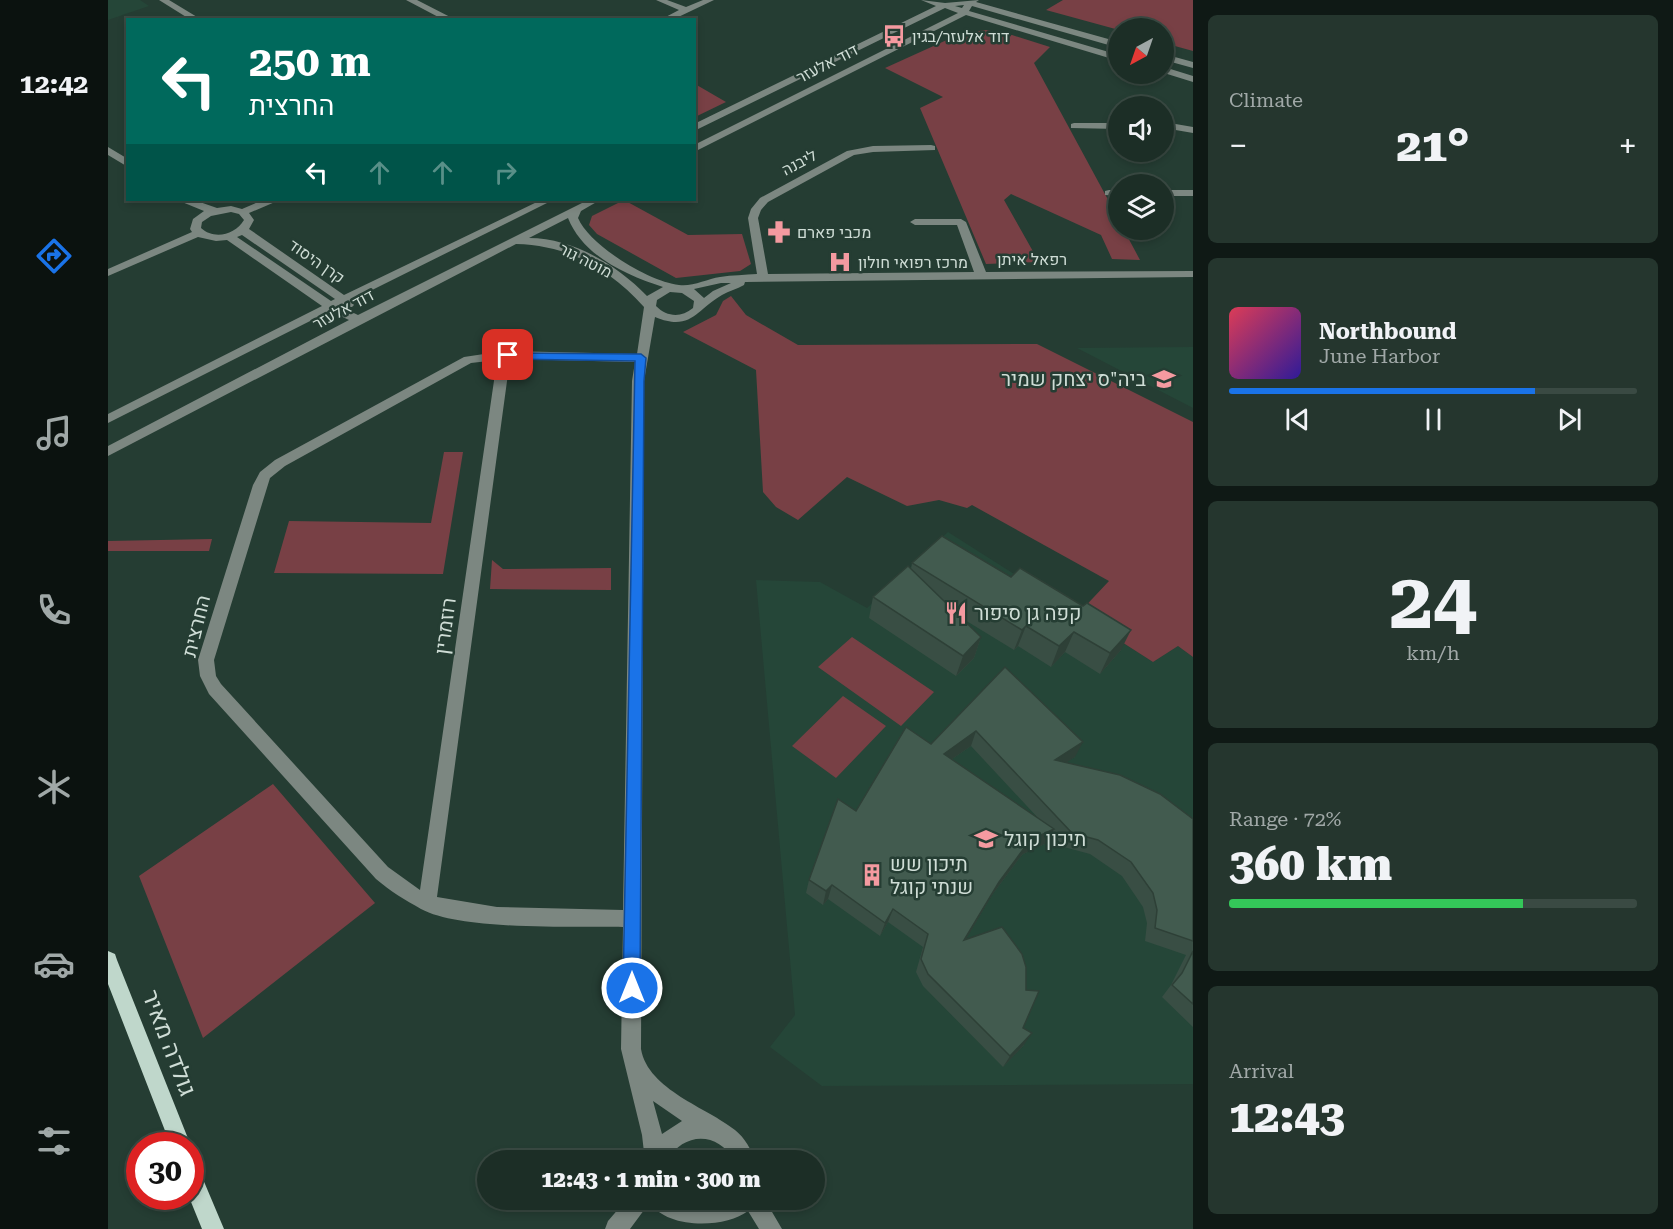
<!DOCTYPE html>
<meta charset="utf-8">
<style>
body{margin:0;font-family:"Roboto Serif",Heebo,serif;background:#25362e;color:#f1f3f6;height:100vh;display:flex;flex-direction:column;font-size:22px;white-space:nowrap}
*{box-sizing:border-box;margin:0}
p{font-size:20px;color:#a0a8a7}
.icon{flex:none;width:33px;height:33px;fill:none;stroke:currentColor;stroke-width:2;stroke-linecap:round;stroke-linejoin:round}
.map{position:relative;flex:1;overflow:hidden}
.drawer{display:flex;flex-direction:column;gap:15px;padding:15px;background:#0f1915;width:480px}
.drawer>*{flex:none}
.banner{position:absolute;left:18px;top:18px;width:570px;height:183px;border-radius:0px;box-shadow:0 3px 9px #0003,0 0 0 2px #3a4a43;background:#00695c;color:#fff;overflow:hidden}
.needle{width:39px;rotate:220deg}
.fabs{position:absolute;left:1000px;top:18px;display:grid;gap:12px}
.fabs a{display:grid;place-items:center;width:66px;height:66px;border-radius:50%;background:#1c2e26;box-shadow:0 3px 9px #0003,0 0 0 2px #3a4a43;font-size:30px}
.speed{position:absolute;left:18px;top:1132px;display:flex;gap:12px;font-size:30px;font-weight:700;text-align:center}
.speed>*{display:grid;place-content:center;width:78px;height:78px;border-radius:50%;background:#1c2e26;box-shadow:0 3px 9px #0003,0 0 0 2px #3a4a43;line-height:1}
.speed .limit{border:9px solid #d22;background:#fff;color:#111}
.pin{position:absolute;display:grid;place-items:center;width:51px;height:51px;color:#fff;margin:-26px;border-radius:12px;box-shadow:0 3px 9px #0006}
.me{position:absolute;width:66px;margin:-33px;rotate:0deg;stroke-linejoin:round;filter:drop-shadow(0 0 4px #0008)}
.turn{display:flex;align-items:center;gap:21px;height:126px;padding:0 24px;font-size:27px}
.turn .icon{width:78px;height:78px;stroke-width:2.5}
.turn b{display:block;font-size:42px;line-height:51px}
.lanes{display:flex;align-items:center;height:57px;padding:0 24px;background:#0003;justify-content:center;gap:30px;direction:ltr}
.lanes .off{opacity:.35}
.big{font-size:45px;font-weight:800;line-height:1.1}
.drawer .card{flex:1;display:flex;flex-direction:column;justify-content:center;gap:9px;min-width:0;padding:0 21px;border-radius:9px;background:#25362e}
.drawer .dial{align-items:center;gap:0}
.dial b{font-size:78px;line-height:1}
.song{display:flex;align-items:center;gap:18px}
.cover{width:72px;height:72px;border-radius:9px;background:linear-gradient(135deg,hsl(350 70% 55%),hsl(250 70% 35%))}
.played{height:6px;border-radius:3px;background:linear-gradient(90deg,#1a73e8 75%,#3a4a43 75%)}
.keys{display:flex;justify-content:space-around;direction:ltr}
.heat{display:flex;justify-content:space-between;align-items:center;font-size:33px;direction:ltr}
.charge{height:9px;border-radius:4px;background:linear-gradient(90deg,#34c759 72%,#3a4a43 0)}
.trip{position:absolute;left:369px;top:1150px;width:348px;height:60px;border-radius:30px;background:#1c2e26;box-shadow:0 3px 9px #0003,0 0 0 2px #3a4a43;font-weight:800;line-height:60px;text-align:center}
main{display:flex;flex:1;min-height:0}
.dock{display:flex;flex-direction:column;width:108px;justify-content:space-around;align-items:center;background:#0b120f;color:#a0a8a7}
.dock .icon{width:42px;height:42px}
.dock .active{color:#1a73e8}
.dock b{font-size:27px;color:#f1f3f6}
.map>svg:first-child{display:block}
.built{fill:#254638}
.green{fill:#784045}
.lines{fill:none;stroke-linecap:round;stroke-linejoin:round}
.minor{fill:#7c8781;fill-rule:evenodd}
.major{fill:#bfd7cb;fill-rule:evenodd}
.wall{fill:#394e44;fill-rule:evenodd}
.shaded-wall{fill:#2e4037}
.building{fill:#425b4f;stroke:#2e4037;stroke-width:1.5}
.route{fill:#1a73e8;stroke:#114b97;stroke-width:1.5}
.labels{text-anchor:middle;stroke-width:5;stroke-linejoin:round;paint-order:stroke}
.far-poi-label{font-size:16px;fill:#cfddd6;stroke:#253d33;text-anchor:start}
.far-street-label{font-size:16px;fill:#cfddd6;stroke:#253d33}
.poi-label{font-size:20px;fill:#cfddd6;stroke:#253d33;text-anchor:start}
.street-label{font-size:20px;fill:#cfddd6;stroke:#253d33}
.near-street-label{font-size:24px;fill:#cfddd6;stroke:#253d33}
</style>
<main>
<nav class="dock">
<b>12:42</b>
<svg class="icon active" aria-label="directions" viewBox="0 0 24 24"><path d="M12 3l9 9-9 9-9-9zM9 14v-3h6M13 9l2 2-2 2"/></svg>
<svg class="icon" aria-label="music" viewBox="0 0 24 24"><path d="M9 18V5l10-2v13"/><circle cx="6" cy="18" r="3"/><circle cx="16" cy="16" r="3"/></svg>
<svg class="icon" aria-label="phone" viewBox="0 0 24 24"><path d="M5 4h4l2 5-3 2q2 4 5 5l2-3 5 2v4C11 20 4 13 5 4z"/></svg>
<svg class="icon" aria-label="climate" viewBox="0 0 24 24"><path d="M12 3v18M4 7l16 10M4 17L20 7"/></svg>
<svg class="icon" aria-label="car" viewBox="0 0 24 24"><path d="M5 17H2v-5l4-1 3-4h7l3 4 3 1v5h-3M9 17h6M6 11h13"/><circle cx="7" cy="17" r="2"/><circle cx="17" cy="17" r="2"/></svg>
<svg class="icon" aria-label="filters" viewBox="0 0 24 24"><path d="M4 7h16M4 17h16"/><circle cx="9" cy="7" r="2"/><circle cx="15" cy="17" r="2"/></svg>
</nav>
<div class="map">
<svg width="1085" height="1229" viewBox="0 0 1085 1229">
<rect width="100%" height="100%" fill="#253d33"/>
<!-- built -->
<path class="built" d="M0,0H32L41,6L0,20Z
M1085,347V408L969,348Z
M840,532L1045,662L1070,646L1085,657V1084L714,1086L662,1047L687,1015L648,580L712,582L759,608Z"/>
<!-- green -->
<path class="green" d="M955,0H1085V51L1056,43V28L1011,30L938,10Z
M878,30L904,35L942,47L926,63L1011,220V230H1016L1032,260L1004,259L993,235L903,194L896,200L931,262L878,264L812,108L835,97L777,68L852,34Z
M587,84L618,102L587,117Z
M516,200L580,235L634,234L643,264L632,271L568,278L489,234L481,225L484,216Z
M623,296L638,315L690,345L929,344L1085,422V657L1070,646L1045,662L970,614L1001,581L864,505L859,508L831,500L799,506L739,477L690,520L668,507L655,492L648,370L575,332L608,315L615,301Z
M336,452H355L335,574L166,573L181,521L323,523Z
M104,539L101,551H0V541Z
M384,560L395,569L503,568V590L382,589Z
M744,637L826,692L793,726L710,667Z
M735,696L778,726L728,778L684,746Z
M165,784L267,903L95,1038L31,876Z"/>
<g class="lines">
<!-- minor -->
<path class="minor" d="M51,0H61L94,20H83Z
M298,0H309L348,20H336Z
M548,0H559L578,7L595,0H606L564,20H552L571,10Z
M813,0L837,3L871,0L868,2L1011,42V48L864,6L861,11L1011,55V61L858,15L586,152V145L850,13L837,8L586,131V124L828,6ZM856,5L854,8L847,6Z
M1056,54L1085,62V68L1056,60Z
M1056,67L1085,76V82L1056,73Z
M1056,122L1085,127V133L1056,128Z
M966,123H1011V129L963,128V124Z
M823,145L827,146V150L765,152L746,155L660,202L653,210L650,218L660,274L866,272L849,225H807L802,222L807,219H853L858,222L878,272L1085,271V277L637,282L636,285C629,289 621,291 614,295C588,310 583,332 547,317L536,381L533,1049C540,1090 600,1108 627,1130C637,1138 643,1149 647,1161H626C610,1131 575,1132 559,1161H537L534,1135L513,1049L515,927C466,926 354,931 313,909C297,900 282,891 268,879L101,694L92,676L90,660L145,485L152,472L167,460L356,357L396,351L529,354L536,307C502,269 460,245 408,244L0,456V446L241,320L222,311L0,423V414L214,306L119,240L108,241L90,237L0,276V269L84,232L82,229L85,219L96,211L74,202L73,200H86L109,208L123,206L134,209L155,200H168L167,202L141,213L146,220L141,229L236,295L433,200H445L242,301L246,305L244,307L231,306L250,315L480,200H492L473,211L470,218C482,246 542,282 571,285C584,287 599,279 612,277C624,275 637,275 649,274L640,218L643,209L652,198L739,151L765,146ZM123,212L131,214L136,220C127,235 106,240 93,228L94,222L103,216ZM460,218C475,256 518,275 555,287L539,296C509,265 465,238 421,238ZM134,235L227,299L223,301L129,237ZM613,283H623L605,291L596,298L586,289ZM562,292L574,293L586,301L585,308C573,318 559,317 548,306L549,300ZM402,359L527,362L524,381L515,910L389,907L329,897ZM389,360L312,890L280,867L113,684L108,676L106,660L162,478L177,466L363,363ZM545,1101L574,1121L554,1134Z
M0,147L20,159V167L0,155Z
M1001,190H1011V196L997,195V191Z
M1056,190H1085V196H1056Z
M518,1200H566L577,1208L594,1211L611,1208L621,1200H657L674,1229H651L640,1211C617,1229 557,1229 542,1202L522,1229H497L500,1221Z"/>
<!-- major -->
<path class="major" d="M0,951L7,954L9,960L83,1146L82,1148V1146H63L0,984Z
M82,1162L89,1165L116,1229H94L81,1197Z"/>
</g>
<!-- wall -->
<path class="wall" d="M804,563L1013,650L992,674L957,652L943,667L910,646L906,650L852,617L873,637L866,658L848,676L761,618L765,597L803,569Z
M897,667L967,757L958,762L1085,819V1027L1054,997L1063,985L1078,955L1037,941L1039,923L1035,907L1014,876L982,854L956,847L944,833L939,843L915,854L910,860L884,895L858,939L915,1028L916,1045L895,1067L815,986L808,972L815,947L780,922L772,936L720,899L715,905L698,893L701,880L748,811L823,744ZM863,746L931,819L844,759Z"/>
<!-- shaded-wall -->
<path class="shaded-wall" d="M918,626L910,646L906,650L914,630Z
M1023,630L1013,650L992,674L1002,653Z
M966,632L957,652L943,667L951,646Z
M873,637L866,658L848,676L855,656Z
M868,731L863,746L831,768L836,754Z
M975,742L967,757L940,774L947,760Z
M946,829L939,843L915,854L910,860L884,895L850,953L856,940L891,882L917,847L922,840Z
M724,885L720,899L715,905L718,891Z
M785,909L780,922L772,936L777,923Z
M924,1033L916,1045L895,1067L902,1056Z"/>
<!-- building -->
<path class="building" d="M834,536L903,577L912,568L975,606L979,603L1023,630L1002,653L966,632L951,646L918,626L914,630L804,563Z
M800,566L873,637L855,656L765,597Z
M897,667L975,742L947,760L1012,775L1052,794L1085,819V941L1047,928L1049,910L1045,893L1023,862L990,840L964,833L868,731L836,754L946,829L922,840L917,847L891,882L856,940L894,927L914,954L918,967V990L931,991L915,1028L924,1033L902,1056L820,974L813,959L820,934L785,909L777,923L724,885L718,891L701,880L730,799L748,811L798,727L823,744Z
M1085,951V1004L1064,985L1074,973Z"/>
<!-- route -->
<path class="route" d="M396,353L533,354L538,358L536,381L532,988L530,994L524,997L517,994L515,988L527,361L400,359L396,358Z"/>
<!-- icons -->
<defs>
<g id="bus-bare" transform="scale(1.8)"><path d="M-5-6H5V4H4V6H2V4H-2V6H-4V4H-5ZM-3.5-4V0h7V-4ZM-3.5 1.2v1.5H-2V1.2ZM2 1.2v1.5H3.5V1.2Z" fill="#f49aa0" stroke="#253d33" stroke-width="2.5" paint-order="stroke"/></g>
<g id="pharmacy-bare" transform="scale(1.8)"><path d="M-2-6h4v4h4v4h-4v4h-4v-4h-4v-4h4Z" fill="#f49aa0" stroke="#253d33" stroke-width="2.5" paint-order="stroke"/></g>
<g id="hospital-bare" transform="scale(1.8)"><path d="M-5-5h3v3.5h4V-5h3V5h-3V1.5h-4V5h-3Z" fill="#f49aa0" stroke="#253d33" stroke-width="2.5" paint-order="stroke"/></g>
<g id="school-bare" transform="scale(1.8)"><path d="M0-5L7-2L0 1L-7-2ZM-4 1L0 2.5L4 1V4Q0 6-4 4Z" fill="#f49aa0" stroke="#253d33" stroke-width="2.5" paint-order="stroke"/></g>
<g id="restaurant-bare" transform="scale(1.8)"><path d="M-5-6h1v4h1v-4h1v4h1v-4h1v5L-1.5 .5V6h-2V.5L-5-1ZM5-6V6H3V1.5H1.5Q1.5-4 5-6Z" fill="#f49aa0" stroke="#253d33" stroke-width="2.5" paint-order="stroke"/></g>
<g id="building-bare" transform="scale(1.8)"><path d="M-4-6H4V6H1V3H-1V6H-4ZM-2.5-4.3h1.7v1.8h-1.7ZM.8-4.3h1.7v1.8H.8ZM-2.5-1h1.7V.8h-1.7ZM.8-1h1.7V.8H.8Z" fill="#f49aa0" stroke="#253d33" stroke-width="2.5" paint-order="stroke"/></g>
</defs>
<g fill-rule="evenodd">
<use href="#bus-bare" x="786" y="36"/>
<use href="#pharmacy-bare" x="671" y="232"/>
<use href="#hospital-bare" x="732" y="262"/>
<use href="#school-bare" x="1056" y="379"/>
<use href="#restaurant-bare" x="848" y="613"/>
<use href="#school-bare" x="878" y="839"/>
<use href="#building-bare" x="764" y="875"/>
</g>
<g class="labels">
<!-- far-poi labels -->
<g class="far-poi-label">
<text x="804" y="42">דוד אלעזר/בגין</text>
<text x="689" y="238">מכבי פארם</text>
<text x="750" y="268">מרכז רפואי חולון</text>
</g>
<!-- far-street labels -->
<g class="far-street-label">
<text transform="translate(719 63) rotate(-27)" y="6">דוד אלעזר</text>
<text transform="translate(691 162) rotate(-28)" y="6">ליבנה</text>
<text x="924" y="265">רפאל איתן</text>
<text transform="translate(478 260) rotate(27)" y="6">מוטה גור</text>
<text transform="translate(209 261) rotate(35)" y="6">קרן היסוד</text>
<text transform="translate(235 309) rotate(-28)" y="6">דוד אלעזר</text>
</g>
<!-- poi labels -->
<g class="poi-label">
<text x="1038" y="386" text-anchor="end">ביה"ס יצחק שמיר</text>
<text x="866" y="620">קפה גן סיפור</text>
<text x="896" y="846">תיכון קוגל</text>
<text x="782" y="871">תיכון שש<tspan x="782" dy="23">שנתי קוגל</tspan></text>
</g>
<!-- street labels -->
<g class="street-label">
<text transform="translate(88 626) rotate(-76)" y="7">החרצית</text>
<text transform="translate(337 626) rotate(-82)" y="7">רוזמרין</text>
</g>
<!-- near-street labels -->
<g class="near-street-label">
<text transform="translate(61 1043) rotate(69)" y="8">גולדה מאיר</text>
</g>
</g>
</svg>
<div class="fabs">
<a><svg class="needle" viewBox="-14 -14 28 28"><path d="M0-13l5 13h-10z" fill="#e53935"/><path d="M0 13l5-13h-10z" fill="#a0a8a7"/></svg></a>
<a><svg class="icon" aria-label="sound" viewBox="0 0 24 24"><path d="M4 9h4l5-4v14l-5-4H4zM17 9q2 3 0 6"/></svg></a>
<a><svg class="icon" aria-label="layers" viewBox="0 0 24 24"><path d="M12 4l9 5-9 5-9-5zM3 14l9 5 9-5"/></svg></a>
</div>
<div class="speed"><div class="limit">30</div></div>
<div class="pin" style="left:400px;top:355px;background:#d93025"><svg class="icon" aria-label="arrive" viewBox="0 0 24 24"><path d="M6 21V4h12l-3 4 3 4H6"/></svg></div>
<svg class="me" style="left:524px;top:988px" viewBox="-20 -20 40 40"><circle r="17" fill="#1a73e8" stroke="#fff" stroke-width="3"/><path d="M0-11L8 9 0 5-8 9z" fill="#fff"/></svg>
<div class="trip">12:43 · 1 min · 300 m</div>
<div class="banner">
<div class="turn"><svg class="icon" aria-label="left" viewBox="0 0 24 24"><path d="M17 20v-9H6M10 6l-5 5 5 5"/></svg><div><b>250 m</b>החרצית</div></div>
<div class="lanes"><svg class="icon" aria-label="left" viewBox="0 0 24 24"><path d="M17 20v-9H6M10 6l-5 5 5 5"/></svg><svg class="icon off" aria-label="ahead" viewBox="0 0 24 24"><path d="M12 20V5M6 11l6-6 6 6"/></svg><svg class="icon off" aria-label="ahead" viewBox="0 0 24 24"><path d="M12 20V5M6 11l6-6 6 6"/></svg><svg class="icon off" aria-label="right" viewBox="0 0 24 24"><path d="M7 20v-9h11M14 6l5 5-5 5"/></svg></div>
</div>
</div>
<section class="drawer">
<div class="card"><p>Climate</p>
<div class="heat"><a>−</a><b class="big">21°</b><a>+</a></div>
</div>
<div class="card">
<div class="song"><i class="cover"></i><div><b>Northbound</b><p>June Harbor</p></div></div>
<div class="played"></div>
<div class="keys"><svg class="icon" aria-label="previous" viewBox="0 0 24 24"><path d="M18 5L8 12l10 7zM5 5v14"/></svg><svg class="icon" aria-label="pause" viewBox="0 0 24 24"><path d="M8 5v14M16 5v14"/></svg><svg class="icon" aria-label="next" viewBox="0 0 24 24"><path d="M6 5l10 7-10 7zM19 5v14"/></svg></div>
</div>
<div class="card dial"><b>24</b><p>km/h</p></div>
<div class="card"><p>Range · 72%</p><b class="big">360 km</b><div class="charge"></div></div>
<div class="card"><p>Arrival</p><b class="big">12:43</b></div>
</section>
</main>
